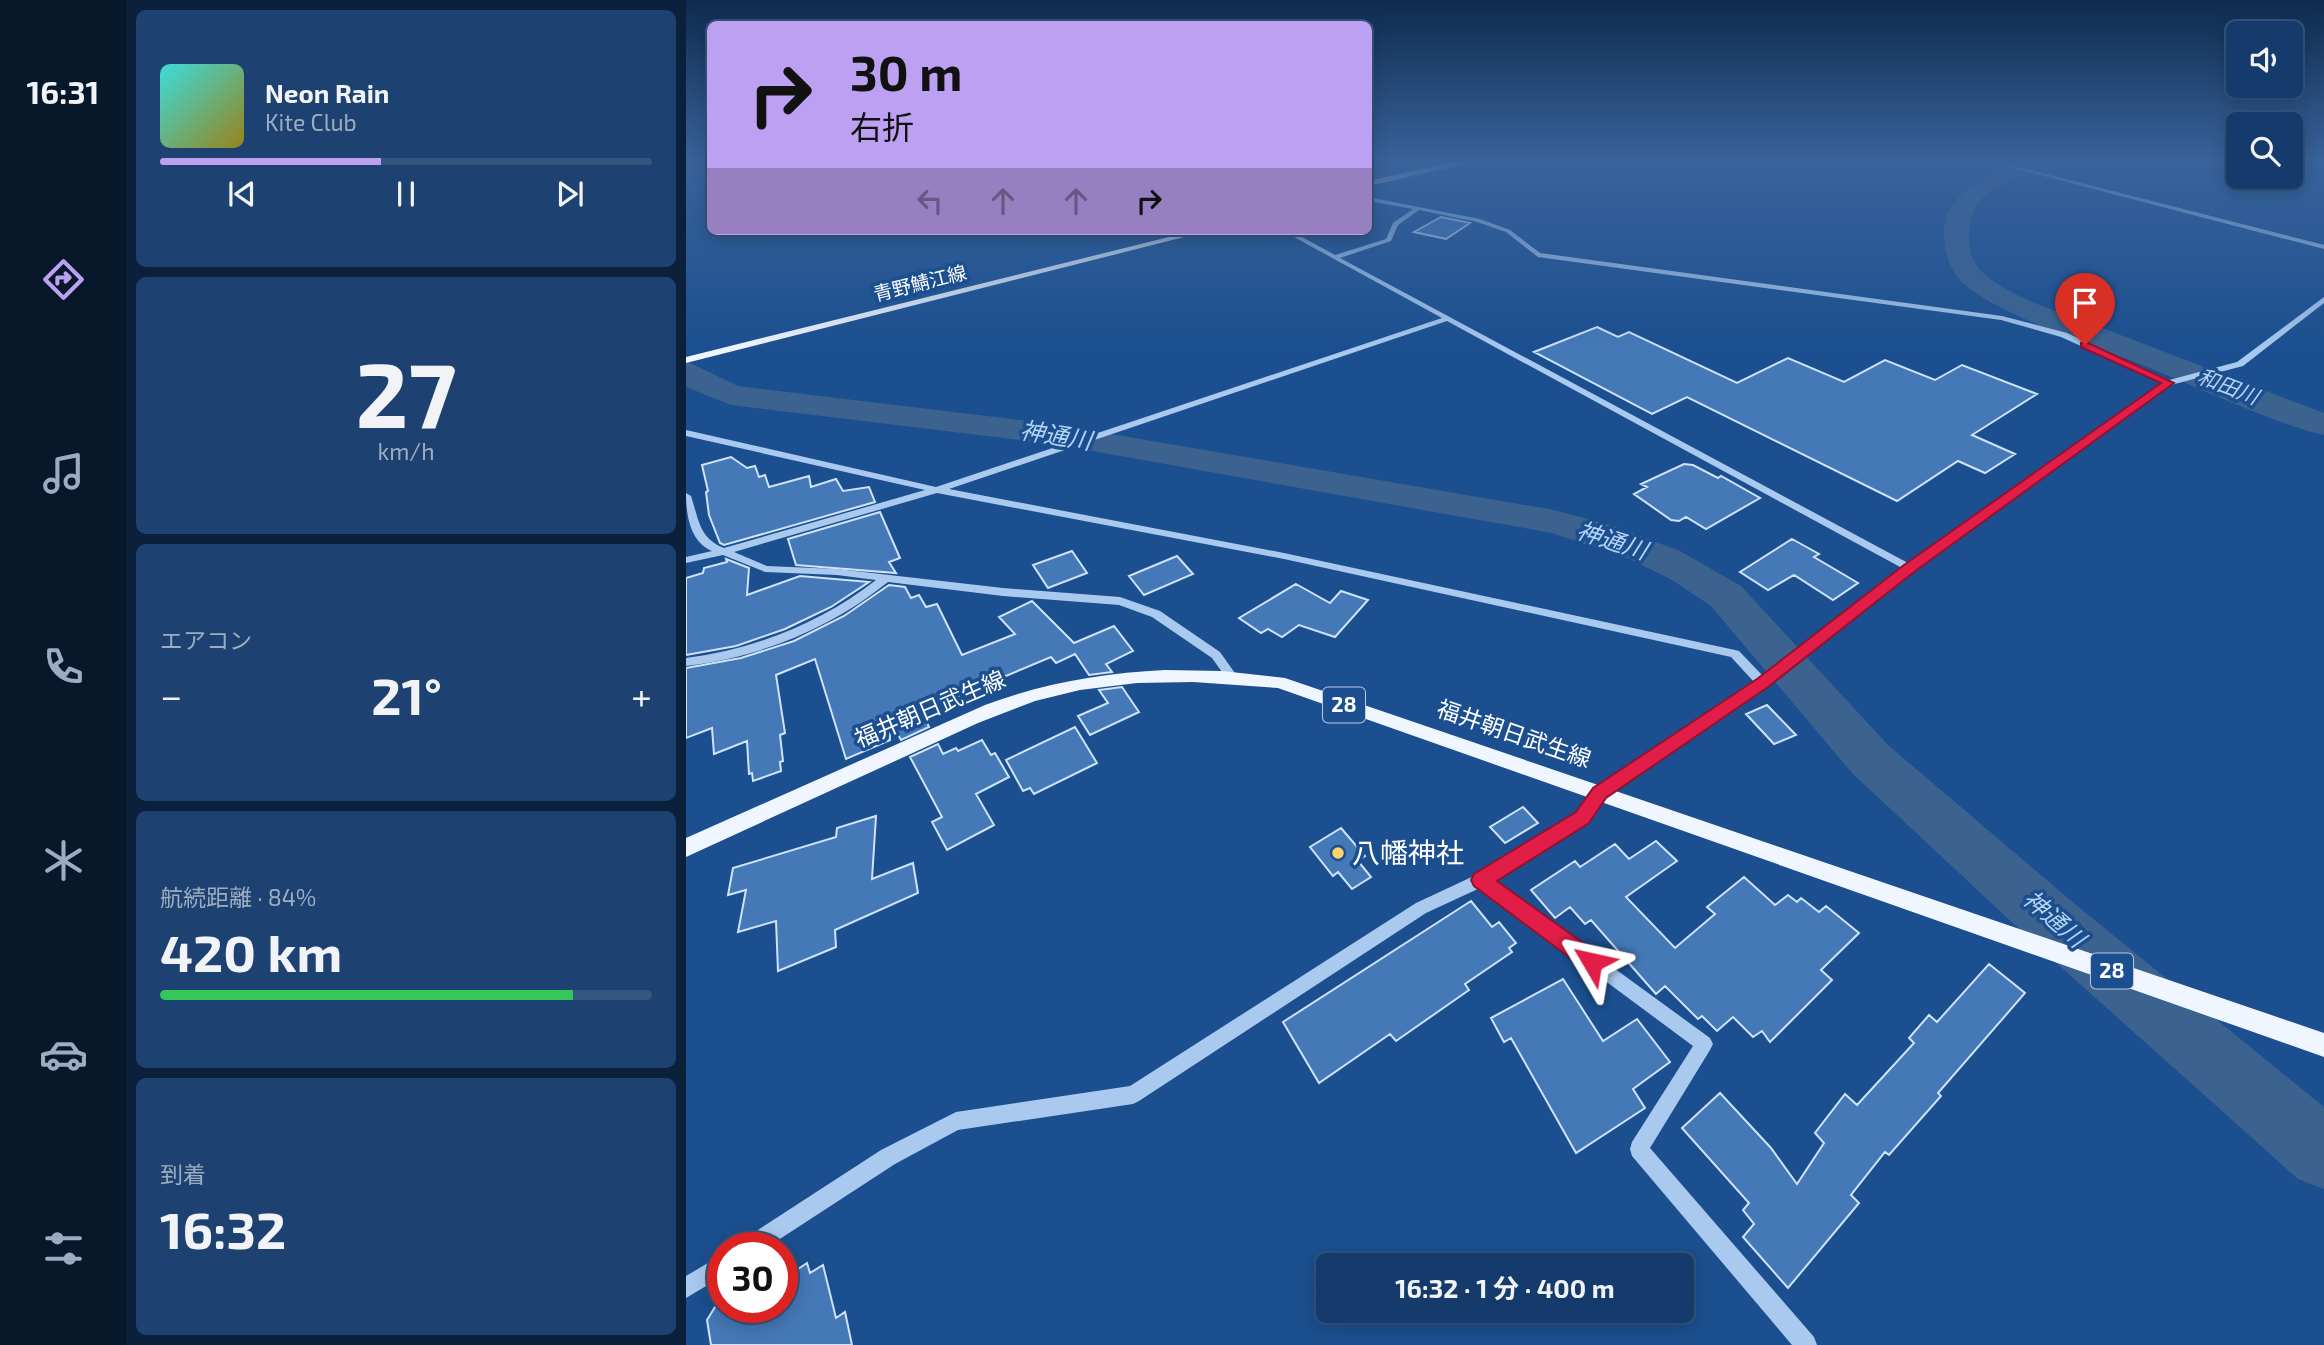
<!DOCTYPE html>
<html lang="ja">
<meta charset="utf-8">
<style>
body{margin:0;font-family:"Exo 2","Noto Sans JP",sans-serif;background:#1d4271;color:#f1f3f6;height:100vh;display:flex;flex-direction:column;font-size:26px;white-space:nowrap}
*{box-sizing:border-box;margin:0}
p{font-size:23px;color:#9dadc1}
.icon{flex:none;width:38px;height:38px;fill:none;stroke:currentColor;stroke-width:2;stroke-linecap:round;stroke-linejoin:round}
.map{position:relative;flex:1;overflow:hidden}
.side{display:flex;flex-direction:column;gap:10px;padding:10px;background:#0b203b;width:560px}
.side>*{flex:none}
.top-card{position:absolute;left:21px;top:21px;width:665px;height:214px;border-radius:10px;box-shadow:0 4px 18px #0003,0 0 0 2px #33557e;background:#bca0f2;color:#111;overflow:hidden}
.tools{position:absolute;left:1540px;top:21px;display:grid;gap:14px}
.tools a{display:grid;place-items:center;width:77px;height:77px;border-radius:10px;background:#143b6b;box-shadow:0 4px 18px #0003,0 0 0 2px #33557e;font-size:35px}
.speed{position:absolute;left:21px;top:1232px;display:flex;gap:14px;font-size:35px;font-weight:700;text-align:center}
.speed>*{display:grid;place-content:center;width:91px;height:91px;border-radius:50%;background:#143b6b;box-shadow:0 4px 18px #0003,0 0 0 2px #33557e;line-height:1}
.speed .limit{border:10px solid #d22;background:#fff;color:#111}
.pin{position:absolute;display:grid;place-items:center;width:60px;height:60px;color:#fff;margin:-72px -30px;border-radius:50% 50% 50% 0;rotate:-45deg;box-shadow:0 0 7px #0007}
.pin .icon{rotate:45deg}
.me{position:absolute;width:77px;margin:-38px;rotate:306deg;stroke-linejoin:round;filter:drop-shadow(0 0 5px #0008)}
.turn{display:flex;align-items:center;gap:24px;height:147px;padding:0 28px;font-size:32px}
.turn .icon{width:91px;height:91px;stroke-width:2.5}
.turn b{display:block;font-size:49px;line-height:60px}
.lanes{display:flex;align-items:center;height:66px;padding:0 28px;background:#0003;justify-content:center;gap:35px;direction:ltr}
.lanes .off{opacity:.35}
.big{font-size:52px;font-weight:700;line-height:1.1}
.side .card{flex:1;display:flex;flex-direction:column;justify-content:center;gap:10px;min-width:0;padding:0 24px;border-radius:10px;background:#1d4271}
.side .dial{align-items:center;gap:0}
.dial b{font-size:91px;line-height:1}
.song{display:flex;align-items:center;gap:21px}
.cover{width:84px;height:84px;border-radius:10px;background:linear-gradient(135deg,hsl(180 70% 55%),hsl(50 70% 35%))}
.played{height:7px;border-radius:4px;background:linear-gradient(90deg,#bca0f2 45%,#33557e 45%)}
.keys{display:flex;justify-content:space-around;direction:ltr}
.heat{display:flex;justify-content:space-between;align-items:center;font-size:38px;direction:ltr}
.charge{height:10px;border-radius:5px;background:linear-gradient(90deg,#34c759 84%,#33557e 0)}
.trip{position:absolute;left:630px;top:1253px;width:378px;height:70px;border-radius:10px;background:#143b6b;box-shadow:0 4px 18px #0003,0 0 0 2px #33557e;font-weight:700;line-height:70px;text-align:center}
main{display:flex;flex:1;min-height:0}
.dock{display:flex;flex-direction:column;width:126px;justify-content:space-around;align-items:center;background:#08182b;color:#9dadc1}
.dock .icon{width:49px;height:49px}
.dock .selected{color:#bca0f2}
.dock b{font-size:32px;color:#f1f3f6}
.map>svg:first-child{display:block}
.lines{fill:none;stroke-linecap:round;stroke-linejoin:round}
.river{fill:#3c6290;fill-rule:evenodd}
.building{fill:#4478b7;stroke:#cfe3fa;stroke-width:2}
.minor{fill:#a9c9ee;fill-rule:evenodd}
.major{fill:#f0f6ff;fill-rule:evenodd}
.route{fill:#e11d48;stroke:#92132f;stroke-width:2}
.poi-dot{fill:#ffd166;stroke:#1b4f8f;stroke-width:2.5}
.labels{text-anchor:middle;stroke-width:7;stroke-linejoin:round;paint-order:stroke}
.far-street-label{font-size:19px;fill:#fff;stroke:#1b4f8f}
.far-water-label{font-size:21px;font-style:italic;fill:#b5d3f5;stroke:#1b4f8f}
.shield{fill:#1b4f8f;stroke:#bbcadd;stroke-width:2}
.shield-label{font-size:21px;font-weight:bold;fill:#fff}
.street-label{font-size:23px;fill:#fff;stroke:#1b4f8f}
.water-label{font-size:24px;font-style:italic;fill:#b5d3f5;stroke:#1b4f8f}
.near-poi-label{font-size:28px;fill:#fff;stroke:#1b4f8f;text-anchor:start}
</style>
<main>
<nav class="dock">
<b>16:31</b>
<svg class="icon selected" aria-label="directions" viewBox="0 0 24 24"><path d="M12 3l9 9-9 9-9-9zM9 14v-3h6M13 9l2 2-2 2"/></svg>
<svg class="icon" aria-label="music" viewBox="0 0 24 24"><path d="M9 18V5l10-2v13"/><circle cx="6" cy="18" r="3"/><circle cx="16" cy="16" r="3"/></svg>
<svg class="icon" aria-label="phone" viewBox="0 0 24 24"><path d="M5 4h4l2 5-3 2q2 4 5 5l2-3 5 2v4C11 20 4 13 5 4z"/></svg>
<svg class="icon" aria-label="climate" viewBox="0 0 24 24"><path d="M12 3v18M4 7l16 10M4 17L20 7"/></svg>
<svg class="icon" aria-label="car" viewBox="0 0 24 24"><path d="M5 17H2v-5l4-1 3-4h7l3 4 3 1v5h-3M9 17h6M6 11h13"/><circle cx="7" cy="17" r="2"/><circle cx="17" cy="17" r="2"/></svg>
<svg class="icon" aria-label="filters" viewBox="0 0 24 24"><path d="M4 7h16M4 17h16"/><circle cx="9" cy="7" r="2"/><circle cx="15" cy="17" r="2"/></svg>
</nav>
<section class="side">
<div class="card">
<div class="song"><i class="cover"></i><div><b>Neon Rain</b><p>Kite Club</p></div></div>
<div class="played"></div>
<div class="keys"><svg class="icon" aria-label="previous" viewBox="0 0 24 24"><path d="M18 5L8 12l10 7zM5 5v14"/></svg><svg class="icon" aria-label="pause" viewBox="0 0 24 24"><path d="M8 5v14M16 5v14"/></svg><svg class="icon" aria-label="next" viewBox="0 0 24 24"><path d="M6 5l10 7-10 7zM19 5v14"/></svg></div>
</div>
<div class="card dial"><b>27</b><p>km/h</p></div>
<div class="card"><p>エアコン</p>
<div class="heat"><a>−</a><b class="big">21°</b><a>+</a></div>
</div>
<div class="card"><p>航続距離 · 84%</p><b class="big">420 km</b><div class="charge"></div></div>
<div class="card"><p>到着</p><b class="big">16:32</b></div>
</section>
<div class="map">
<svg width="1638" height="1345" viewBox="0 0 1638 1345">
<rect width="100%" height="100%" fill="#1b4f8f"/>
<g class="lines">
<!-- river -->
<path class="river" d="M1329,161H1356C1339,184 1295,183 1286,215C1281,232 1281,256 1294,270C1322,298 1382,315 1419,329C1492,357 1565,385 1638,413V435C1580,421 1515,388 1459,366C1414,348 1306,313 1275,281C1263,268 1260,255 1258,238C1255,196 1298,177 1329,161Z
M0,361L52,386L367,424L868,510L928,526L994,551L1055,586L1202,745L1389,904L1638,1107V1189L1612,1179L1347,942L1166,773L1025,606L986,580L944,559L866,533L367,444L45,405L0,387Z"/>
</g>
<!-- building -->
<path class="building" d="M755,217L784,223L760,239L728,232Z
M911,327L932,337L943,332L1051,383L1102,358L1158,382L1199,360L1249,380L1276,365L1351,394L1286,435L1329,454L1299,473L1272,461L1211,501L1001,397L966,414L848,352Z
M45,457L61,468L69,466L73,477L79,475L83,487L123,476L125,487L150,479L157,491L183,487L189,502L38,545L34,543L23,515L20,492L22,491L16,465Z
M998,464L1007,465L1032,478L1035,476L1074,498L1020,529L1000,517L993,521L985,520L948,494L961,487L955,484Z
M194,512L214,558L203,562L210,573L110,565L102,539Z
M1106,539L1133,554L1128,557L1172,583L1147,600L1108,575L1082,590L1054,572Z
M386,551L401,573L362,588L347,565Z
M491,556L507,574L458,595L443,576Z
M40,559L63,568L61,595L114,576L183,582L145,607L99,629L50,646L0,655V578L17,573L18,568L41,562Z
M610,584L644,603L655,591L682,600L649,637L613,625L596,637L582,629L575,633L553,618Z
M203,585L219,587L225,598L233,595L240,607L251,604L276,655L329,634L313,617L346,601L388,643L428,626L447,651L420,664L426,672L403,675L389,654L370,663L365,657L236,711L243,727L215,740L203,718L204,740L160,759L129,659L90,675L99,733L94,735L97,761L94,762L95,771L67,781L66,773L63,774L61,741L28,754L26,728L0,738V668L55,658L108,641L158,616Z
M436,687L453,712L404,735L392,716L422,703L413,690Z
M1081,705L1110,735L1088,744L1060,714Z
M389,727L411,763L348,794L344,788L337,791L320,760Z
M296,740L305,755L309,753L323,777L290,794L308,825L261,850L246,822L256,817L224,757L252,744L257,754L270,748L272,751Z
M837,807L852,823L819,843L804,827Z
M190,816L186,879L227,863L232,893L149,930L150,947L92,971L90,921L52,932L60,890L42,895L47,868L150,837L151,828Z
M655,828L679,856L672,861L685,877L666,889L652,872L647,876L624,847Z
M970,841L991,861L940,897L989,948L1029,914L1021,907L1058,877L1089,905L1102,895L1111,902L1115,898L1133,912L1140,906L1173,933L1135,970L1146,980L1084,1042L1076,1031L1067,1037L1047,1017L1031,1031L1016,1016L1012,1019L979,986L970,994L905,920L899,924L884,907L869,918L845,890L889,861L894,867L929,844L943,859Z
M785,901L806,927L813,922L830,943L823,948L826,952L779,984L783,990L710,1041L704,1034L633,1083L597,1022Z
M1303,964L1339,993L1252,1093L1255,1096L1203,1155L1199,1152L1165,1195L1173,1203L1102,1288L1057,1237L1068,1224L1057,1210L1063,1203L996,1128L1034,1093L1085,1148L1111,1184L1138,1143L1129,1133L1159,1094L1171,1105L1228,1043L1223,1038L1243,1015L1251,1022Z
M877,979L917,1041L951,1019L984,1062L947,1089L959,1108L890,1153L825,1038L818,1042L805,1018Z
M121,1263L124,1273L137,1265L150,1318L159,1312L166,1345H25L21,1320L29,1307H96V1280Z"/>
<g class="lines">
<!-- minor -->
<path class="minor" d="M1300,161H1310L1638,245V249Z
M682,197L794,219L824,230L854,253L1316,316L1381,333L1483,380L1551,362L1638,297V303L1557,366L1485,385L1227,570L1080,686L919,797L901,822L807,880L1024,1038L1027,1044L1024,1050L964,1148L1128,1337L1131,1345H1106L946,1156L944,1149L946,1142L1007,1046L794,888L740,913L453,1101L447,1104L272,1130L209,1164L80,1248H52L55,1241L195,1150L270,1112L444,1086L730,903L790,875L891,814L909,789L1068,682L1045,657L598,559L251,493L48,552L81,566L151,569L317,588L434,597L474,611L534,652L551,676L549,679H541L526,658L466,617L433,605L317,596L202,582C144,629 74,657 0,666V658C69,649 135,623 190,580L151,575L79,572L37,555L0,563V557L26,551C4,542 0,515 0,493L5,496C13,520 13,538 38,548L239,490L0,436V430L250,487L756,318L597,231H605L649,255L700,239L707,223L727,209L682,201ZM733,210L791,222L820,232L852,257L1315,320L1375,337L1476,383L1222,563L654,258L705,241L712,225ZM761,321L1216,568L1077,676L1053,651L1049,650L598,553L263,489Z
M37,1254V1276L0,1298V1276Z"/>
<!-- major -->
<path class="major" d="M771,161H779V164L682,186V181Z
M507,231H522L0,363V357Z
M479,670L536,671L599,678L1638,1033V1057L592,688L507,682L451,683L394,690L349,701L292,723L0,857V838L299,705C358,683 416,673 479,670Z"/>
</g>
<!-- sky -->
<linearGradient id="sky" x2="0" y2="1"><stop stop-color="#0f2b4f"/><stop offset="0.46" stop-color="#39639b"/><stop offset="1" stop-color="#39639b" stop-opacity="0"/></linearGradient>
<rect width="1638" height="350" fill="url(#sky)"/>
<!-- route -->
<path class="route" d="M1395,343H1402L1488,383L1228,572L1082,687L920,798L903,823L811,881L914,955L917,962L914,969L906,972L899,969L788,886L785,880L788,874L890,812L907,788L1071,679L1218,565L1475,383L1395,347Z"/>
<!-- markers -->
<circle class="poi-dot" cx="652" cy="853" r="7"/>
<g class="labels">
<!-- far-street labels -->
<g class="far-street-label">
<text transform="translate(234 283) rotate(-14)" y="7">青野鯖江線</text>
</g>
<!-- far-water labels -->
<g class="far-water-label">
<text transform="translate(1542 387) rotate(21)" y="7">和田川</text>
</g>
<!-- shield labels -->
<g class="shield">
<rect x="637" y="687.5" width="42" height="35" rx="5"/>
<rect x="1405" y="953.5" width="42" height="35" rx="5"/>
</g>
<g class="shield-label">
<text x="658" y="712">28</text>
<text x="1426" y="978">28</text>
</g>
<!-- street labels -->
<g class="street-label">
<text transform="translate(244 709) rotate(-23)" y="8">福井朝日武生線</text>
<text transform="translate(828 734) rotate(19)" y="8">福井朝日武生線</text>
</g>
<!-- water labels -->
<g class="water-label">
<text transform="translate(370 436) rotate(9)" y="8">神通川</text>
<text transform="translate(926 541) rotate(18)" y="8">神通川</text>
<text transform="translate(1368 919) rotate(41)" y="8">神通川</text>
</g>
<!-- near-poi labels -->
<g class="near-poi-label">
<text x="666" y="863">八幡神社</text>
</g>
</g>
</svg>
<div class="tools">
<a><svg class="icon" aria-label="sound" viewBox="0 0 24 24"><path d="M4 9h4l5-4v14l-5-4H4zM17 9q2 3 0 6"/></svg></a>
<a><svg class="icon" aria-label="search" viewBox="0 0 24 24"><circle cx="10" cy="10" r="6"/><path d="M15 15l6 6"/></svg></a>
</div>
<div class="speed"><div class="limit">30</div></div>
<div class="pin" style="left:1399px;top:345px;background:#d93025"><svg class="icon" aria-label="arrive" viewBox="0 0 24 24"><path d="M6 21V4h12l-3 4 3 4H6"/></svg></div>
<svg class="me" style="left:906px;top:962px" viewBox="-20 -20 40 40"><path d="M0-17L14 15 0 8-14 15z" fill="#e11d48" stroke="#fff" stroke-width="4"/></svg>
<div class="trip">16:32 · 1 分 · 400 m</div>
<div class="top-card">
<div class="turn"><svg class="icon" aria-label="right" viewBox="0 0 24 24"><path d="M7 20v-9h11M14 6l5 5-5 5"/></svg><div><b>30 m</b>右折</div></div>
<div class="lanes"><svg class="icon off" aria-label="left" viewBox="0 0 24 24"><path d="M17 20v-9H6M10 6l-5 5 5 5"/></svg><svg class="icon off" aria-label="ahead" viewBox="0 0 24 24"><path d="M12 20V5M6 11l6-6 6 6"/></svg><svg class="icon off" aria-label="ahead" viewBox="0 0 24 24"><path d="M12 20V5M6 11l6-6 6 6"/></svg><svg class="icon" aria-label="right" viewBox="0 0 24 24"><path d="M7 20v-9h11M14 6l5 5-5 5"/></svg></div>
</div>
</div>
</main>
